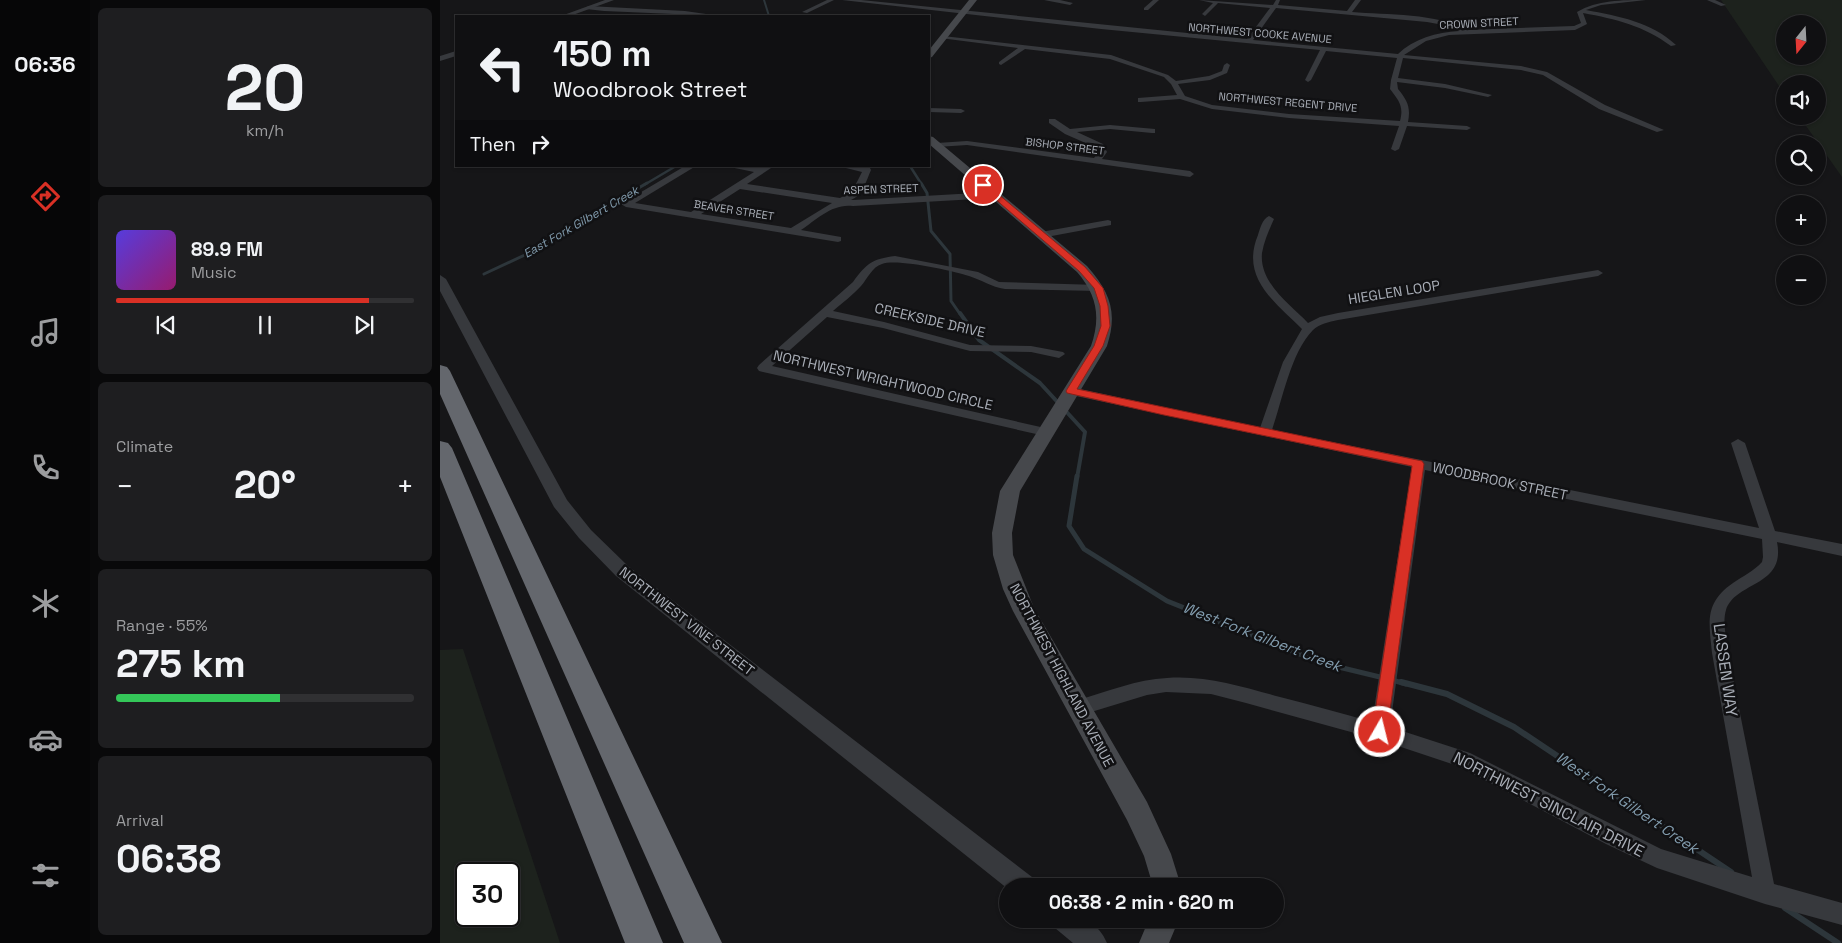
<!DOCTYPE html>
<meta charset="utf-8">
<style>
body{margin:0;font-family:"Space Grotesk",sans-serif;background:#1e1e20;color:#f1f3f6;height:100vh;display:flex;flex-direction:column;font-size:19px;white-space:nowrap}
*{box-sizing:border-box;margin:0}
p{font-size:16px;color:#9c9d9f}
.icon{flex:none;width:28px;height:28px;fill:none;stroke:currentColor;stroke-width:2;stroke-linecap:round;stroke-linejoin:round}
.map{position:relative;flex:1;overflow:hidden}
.drawer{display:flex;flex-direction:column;gap:8px;padding:8px;background:#09090a;width:350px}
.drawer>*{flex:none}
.hud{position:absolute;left:15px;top:15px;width:475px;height:152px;border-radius:0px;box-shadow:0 1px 4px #0004,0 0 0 1px #303032;background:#101012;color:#f1f3f6;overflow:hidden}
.needle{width:32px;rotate:198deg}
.tools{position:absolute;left:1336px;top:15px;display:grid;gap:10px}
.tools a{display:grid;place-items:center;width:50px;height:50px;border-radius:50%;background:#101012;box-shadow:0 1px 4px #0004,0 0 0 1px #303032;font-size:25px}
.speed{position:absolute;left:15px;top:862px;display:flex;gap:10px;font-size:25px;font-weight:700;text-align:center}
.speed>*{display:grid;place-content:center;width:65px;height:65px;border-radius:50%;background:#101012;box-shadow:0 1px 4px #0004,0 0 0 1px #303032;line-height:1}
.speed .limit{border:2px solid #111;border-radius:8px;background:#fff;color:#111}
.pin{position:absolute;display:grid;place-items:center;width:42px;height:42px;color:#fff;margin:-21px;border:2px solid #fff;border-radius:50%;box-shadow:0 1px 5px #0007}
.me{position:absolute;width:55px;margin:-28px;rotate:8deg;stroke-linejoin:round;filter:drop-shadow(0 0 4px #0008)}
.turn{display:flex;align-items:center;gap:18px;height:105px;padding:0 15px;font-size:22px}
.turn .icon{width:65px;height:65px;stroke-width:2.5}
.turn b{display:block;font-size:35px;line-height:42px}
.then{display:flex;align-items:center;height:48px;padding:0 15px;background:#0003;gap:10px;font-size:19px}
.big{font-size:38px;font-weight:700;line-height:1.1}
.drawer .widget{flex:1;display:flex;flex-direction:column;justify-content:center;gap:8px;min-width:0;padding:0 18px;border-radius:8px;background:#1e1e20}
.drawer .dial{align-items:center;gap:0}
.dial b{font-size:65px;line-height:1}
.song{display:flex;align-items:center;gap:15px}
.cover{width:60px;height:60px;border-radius:8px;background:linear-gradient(135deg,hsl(250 70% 55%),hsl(320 70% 35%))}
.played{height:5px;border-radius:2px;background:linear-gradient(90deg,#d93025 85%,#303032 85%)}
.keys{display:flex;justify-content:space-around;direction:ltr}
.heat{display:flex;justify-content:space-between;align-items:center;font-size:28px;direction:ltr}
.charge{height:8px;border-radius:4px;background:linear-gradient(90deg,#34c759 55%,#303032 0)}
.trip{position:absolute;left:559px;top:878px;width:285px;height:50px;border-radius:25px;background:#101012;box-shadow:0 1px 4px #0004,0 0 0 1px #303032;font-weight:700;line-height:50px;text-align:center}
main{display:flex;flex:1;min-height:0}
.menu{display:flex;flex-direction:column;width:90px;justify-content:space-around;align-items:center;background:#060607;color:#9c9d9f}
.menu .icon{width:35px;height:35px}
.menu .on{color:#d93025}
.menu b{font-size:22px;color:#f1f3f6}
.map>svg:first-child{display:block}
.green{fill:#1d221d;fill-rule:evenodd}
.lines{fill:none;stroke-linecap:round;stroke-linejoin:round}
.stream-far5{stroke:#2d363b;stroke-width:2}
.stream-far4{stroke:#2d363b;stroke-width:2.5}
.stream-far3{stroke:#2d363b;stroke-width:3}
.stream-far2{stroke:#2d363b;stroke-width:4}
.stream-far1{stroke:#2d363b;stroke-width:5}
.stream{stroke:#2d363b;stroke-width:6}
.minor{fill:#37393d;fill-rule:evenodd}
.tertiary{fill:#37393d;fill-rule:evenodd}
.secondary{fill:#46484c;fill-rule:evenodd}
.motorway{fill:#64676d;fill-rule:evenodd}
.route{fill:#d93025;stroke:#8d1f18}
.labels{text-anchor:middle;stroke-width:5;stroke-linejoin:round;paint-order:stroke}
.far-street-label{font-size:11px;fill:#a9aeb7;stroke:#111113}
.far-water-label{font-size:12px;font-style:italic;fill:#839daf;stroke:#111113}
.street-label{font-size:14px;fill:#a9aeb7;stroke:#111113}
.water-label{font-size:15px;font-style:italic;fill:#839daf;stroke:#111113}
.near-street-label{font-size:16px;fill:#a9aeb7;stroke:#111113}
</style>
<main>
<nav class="menu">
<b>06:36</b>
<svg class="icon on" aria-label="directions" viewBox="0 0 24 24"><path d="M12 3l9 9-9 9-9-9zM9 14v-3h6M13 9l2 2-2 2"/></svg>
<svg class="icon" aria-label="music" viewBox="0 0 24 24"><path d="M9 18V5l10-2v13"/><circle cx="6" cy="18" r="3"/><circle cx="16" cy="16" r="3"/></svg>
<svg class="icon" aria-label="phone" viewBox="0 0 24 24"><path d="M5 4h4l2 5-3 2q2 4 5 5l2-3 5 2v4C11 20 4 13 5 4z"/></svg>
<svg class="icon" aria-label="climate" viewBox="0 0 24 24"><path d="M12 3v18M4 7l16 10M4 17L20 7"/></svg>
<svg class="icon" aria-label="car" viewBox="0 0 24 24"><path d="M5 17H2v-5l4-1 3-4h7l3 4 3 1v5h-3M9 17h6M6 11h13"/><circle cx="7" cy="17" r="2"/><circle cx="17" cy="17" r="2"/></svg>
<svg class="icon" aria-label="filters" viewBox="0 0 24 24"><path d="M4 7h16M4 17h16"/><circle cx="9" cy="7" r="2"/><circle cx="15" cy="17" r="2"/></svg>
</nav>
<section class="drawer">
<div class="widget dial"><b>20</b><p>km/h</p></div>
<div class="widget">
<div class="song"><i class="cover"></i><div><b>89.9 FM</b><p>Music</p></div></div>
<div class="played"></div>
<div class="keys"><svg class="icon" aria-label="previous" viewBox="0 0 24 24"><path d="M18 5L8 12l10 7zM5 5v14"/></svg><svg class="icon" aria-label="pause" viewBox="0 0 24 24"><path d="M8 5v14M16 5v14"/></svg><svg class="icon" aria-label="next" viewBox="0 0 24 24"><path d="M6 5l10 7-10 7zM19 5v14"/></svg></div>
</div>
<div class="widget"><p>Climate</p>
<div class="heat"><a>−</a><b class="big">20°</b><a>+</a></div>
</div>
<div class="widget"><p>Range · 55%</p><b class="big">275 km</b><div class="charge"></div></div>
<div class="widget"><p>Arrival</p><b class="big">06:38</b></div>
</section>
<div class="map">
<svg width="1402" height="943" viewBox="0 0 1402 943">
<rect width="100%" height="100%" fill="#161618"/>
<!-- green -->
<path class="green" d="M1281,0H1402V177L1359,116H1378V84H1345V95ZM1345,24H1378V56H1345Z
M23,649L120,943H0V650ZM26,874H69V916H26Z"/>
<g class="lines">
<!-- stream-far5 -->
<path class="stream-far5" d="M324,0L329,16"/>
<!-- stream-far4 -->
<path class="stream-far4" d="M470,166L482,185
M204,185L236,166"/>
<!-- stream-far3 -->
<path class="stream-far3" d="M481,183L487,193L491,231L510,254L511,301L520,314
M44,274L87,254L207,183"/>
<!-- stream-far2 -->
<path class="stream-far2" d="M520,313L539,340L600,383L645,432L637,478"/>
<!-- stream-far1 -->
<path class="stream-far1" d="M637,476L629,526L644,549L727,601L882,663L944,678
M952,680L966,684"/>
<!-- stream -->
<path class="stream" d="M961,682L1007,694L1074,727L1291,872
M1345,908L1398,943"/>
<!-- minor -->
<path class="minor" d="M387,0H394L367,13L362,12Z
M402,0H421L807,39L830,8L778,3L765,16L762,14L773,3L759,0L833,5L836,0H840L838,5L907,11L915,0H921L912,12C946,15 998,13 1027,30L1134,26L1141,23L1137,12C1157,0 1182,0 1206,0L1161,5L1146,10C1178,16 1212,22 1236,45L1231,46C1204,26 1176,19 1143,13L1147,24L1135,30L1009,35L986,41L964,55L1081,66L1107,72L1165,105L1224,130L1217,132L1159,109L1103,75L1081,70L963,58L958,78L1005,84L1052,95L1048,97L1005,88L957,82L958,89C967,100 971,107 968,122L1027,126L1031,128L1027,130L967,126L959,149L955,151L951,149L959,126L849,118L772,109L740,99L701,102H698V98L737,95L731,84L724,77L670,59L585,49L561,65L559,64V62L578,48L500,38L503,36L671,55L728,75L736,81L769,76L782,71L784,65L787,63L790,65L787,73L770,80L738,84L745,96L772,105L849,114L960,121C964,106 959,101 950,89L951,80L957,58L886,51L871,80L868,82L865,80L880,50L661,29ZM836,8L987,22L1009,26L1019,31C997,32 973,39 958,54L813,40Z
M604,0H620L633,3L630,5Z
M713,0H719L708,10H704V8Z
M1267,0H1275L1286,5L1281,6Z
M148,6L245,11L280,16L164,11L146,9Z
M489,108L521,109L525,111L521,113L489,112Z
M609,119H615L630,129L670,125L715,129V133H712L670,129L637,132L663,144L667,152L662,159L750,171L754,174L750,177L527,145L497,147L493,145L497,143L527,141L654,158L659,152L657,148L625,134L609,123Z
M245,166H256L195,203L251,212L314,172L285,166L321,168L324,166H334L307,184L400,198C413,192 416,184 422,172L398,166L430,168L431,170C426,181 423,195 411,200H413L554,192L558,195L554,198L413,206C393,203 377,219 361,230L401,237V241L398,242L186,207L181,204ZM300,189L392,203L351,228L261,214Z
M829,216L834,219C829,230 824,241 822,253C819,283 850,304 868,323L880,317L898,313L1158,270L1163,273L1158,276L898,320C889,322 879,324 873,330C851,352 842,401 832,430L1319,528L1291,443L1298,439L1305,443L1335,531L1402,544V556L1337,542C1346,587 1296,581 1286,610C1282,623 1287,640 1288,653L1334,884L1402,903V925L1325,904L1217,868L1166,844L1018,766L940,740L806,703L771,694L726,692L707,695L638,716L632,714L629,708L632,702L638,700C667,692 697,679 727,678C766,675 803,687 840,697C871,705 902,713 932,722L972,467L631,395L625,391L631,387L820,428L843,362L862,329C835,302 800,278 818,235C820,229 822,219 829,216ZM985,470L1322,539L1323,557L1322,562C1314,571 1303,576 1293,583C1264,603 1269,622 1272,653L1312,877L1221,849L1030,753L950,727Z
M668,220L671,221V225L601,238L596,235L601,232Z
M455,256L538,272L559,282L658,285L663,288L658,291L565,289C551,287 542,280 529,276C514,271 456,258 442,264C432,267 428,278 421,286C413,295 402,303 393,311L444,322L530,345L591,346L623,352L625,354L619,358L591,352L530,351L443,328L387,317L332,366L605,428L610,429L612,432L610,435L605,436L319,371L317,368L319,365L413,282C427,263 432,259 455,256Z"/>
<!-- tertiary -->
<path class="tertiary" d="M165,0H174L130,16H121Z
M16,51V56L0,61V56Z
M0,275L6,279L127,500L151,530L188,566L592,877L595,886H568V889L176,576L139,538L114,507L0,291Z
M611,919C636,917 656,917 667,943H633L615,928Z"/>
<!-- secondary -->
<path class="secondary" d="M529,0H537L492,57L489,58V50Z
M489,136L493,137L647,266C670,292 678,312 667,346L580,491L572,533L573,555L594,608L707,802L731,854L741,886H713L704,856L687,820L573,611L563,589L553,555L552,533L560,491L651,346C661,317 657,295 637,272L489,144Z
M709,919H739L729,943H699Z"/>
<!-- motorway -->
<path class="motorway" d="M0,365L7,367L10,371L282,943H244L0,394Z
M0,441L8,443L12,448L223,943H185L0,477Z"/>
</g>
<!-- route -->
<path class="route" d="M540,183H545L645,267L663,288L668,306L670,326L663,346L637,389L982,461L984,464L947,732L945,737L940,739L934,737L932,732L972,466L724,415L627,393L626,391L654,346L661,326L660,306L654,288L639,271L540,186Z"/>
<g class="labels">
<!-- far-street labels -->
<g class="far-street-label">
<text transform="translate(1039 23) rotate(-3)" y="4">CROWN STREET</text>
<text transform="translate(820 33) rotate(5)" y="4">NORTHWEST COOKE AVENUE</text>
<text transform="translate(848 102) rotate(5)" y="4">NORTHWEST REGENT DRIVE</text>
<text transform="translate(625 146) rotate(7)" y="4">BISHOP STREET</text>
<text transform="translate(441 189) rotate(-2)" y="4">ASPEN STREET</text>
<text transform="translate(294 210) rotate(9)" y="4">BEAVER STREET</text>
</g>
<!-- far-water labels -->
<g class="far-water-label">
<text transform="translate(141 222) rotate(-30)" y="4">East Fork Gilbert Creek</text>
</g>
<!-- street labels -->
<g class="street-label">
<text transform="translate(954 292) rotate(-9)" y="5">HIEGLEN LOOP</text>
<text transform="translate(490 320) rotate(13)" y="5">CREEKSIDE DRIVE</text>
<text transform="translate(443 380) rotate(13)" y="5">NORTHWEST WRIGHTWOOD CIRCLE</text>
<text transform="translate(1060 481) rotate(12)" y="5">WOODBROOK STREET</text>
<text transform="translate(247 621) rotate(38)" y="5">NORTHWEST VINE STREET</text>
<text transform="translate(622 675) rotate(62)" y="5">NORTHWEST HIGHLAND AVENUE</text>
</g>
<!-- water labels -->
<g class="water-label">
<text transform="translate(822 637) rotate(21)" y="5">West Fork Gilbert Creek</text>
<text transform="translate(1187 803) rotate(34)" y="5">West Fork Gilbert Creek</text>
</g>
<!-- near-street labels -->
<g class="near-street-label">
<text transform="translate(1286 670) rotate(82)" y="6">LASSEN WAY</text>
<text transform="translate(1109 804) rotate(27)" y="6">NORTHWEST SINCLAIR DRIVE</text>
</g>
</g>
</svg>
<div class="tools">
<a><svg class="needle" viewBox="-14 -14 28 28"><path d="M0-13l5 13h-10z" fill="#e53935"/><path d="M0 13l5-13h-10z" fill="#9c9d9f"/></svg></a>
<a><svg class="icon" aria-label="sound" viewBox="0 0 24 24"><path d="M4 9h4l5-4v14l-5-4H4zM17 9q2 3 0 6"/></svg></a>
<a><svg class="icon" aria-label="search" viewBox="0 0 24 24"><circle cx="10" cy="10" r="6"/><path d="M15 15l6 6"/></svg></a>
<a>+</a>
<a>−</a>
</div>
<div class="speed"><div class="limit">30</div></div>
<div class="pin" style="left:543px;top:185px;background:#d93025"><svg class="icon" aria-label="arrive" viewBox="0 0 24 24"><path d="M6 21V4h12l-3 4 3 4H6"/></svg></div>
<svg class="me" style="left:940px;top:732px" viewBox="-20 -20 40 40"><circle r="17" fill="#d93025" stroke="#fff" stroke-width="3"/><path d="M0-11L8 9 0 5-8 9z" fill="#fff"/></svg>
<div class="trip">06:38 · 2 min · 620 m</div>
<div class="hud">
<div class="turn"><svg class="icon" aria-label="left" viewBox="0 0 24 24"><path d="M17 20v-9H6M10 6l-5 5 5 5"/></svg><div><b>150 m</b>Woodbrook Street</div></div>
<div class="then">Then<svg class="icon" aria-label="right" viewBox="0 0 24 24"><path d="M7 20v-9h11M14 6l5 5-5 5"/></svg></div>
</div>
</div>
</main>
